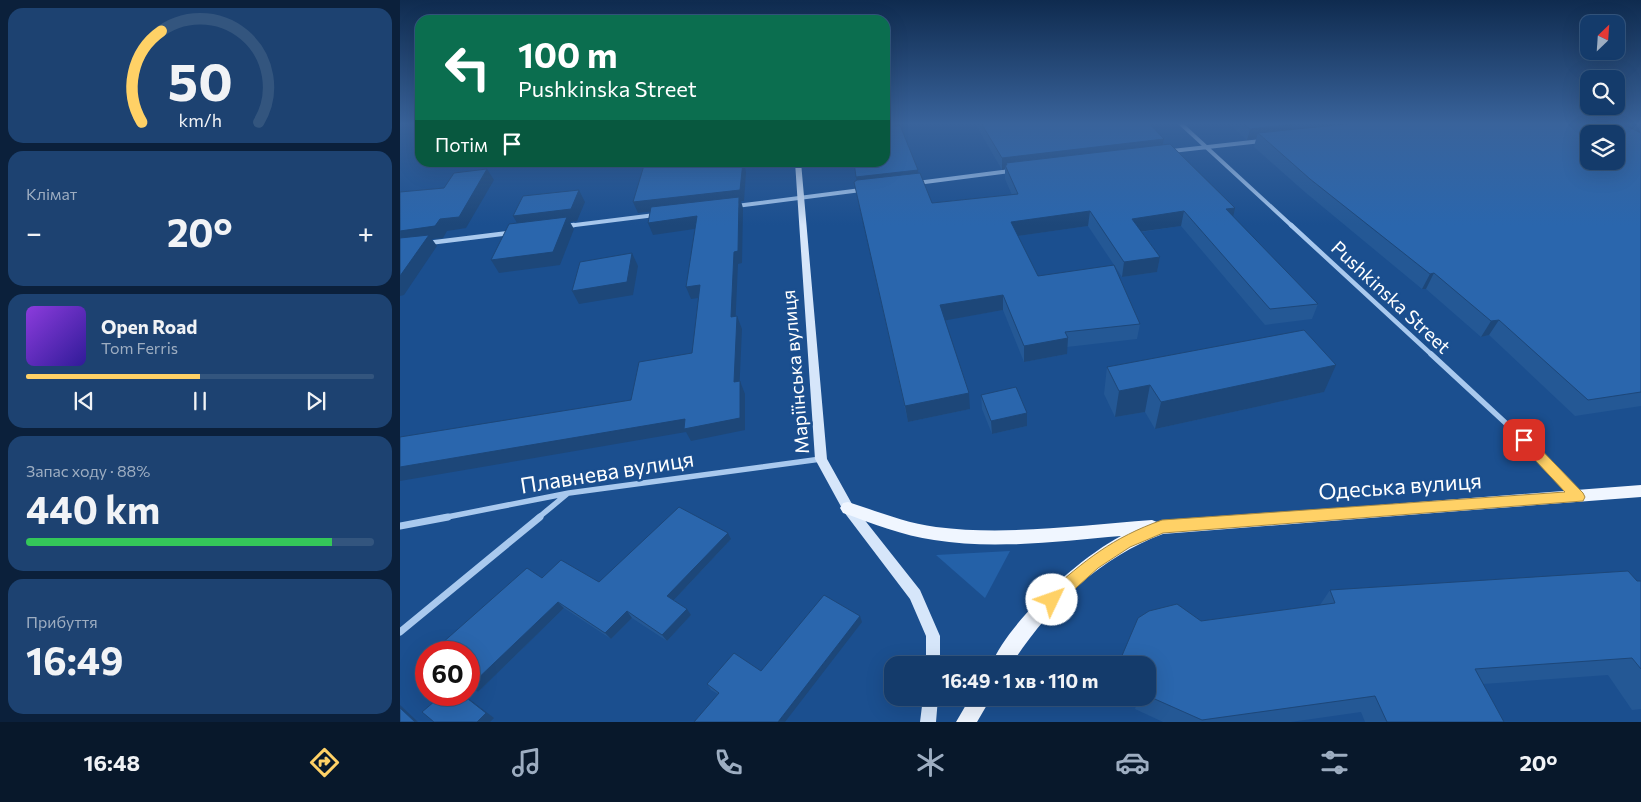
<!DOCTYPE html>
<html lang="uk">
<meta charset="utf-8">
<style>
body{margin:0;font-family:Commissioner,sans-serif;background:#1d4271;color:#f1f3f6;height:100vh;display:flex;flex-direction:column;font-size:19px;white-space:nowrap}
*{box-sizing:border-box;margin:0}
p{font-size:16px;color:#9dadc1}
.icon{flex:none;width:28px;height:28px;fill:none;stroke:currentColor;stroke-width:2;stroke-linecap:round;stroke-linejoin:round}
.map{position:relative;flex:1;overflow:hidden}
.side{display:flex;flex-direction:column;gap:8px;padding:8px;background:#0b203b;width:400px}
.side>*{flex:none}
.top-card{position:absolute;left:15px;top:15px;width:475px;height:152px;border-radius:15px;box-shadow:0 5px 20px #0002,0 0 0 1px #33557e;background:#0b6e4f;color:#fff;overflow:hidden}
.needle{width:32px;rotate:25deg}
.buttons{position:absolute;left:1180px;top:15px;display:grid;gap:10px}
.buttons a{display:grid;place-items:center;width:45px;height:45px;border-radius:10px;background:#143b6b;box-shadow:0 5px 20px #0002,0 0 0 1px #33557e;font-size:25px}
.speed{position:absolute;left:15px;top:641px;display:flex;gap:10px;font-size:25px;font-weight:700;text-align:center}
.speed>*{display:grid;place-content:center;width:65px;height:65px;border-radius:50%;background:#143b6b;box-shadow:0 5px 20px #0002,0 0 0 1px #33557e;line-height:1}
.speed .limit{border:8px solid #d22;background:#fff;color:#111}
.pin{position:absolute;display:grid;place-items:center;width:42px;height:42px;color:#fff;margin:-21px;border-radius:10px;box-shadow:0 2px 8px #0006}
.me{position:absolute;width:55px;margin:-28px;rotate:48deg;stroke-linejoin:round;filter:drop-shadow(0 0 4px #0008)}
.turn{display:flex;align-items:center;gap:18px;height:105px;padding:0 20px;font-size:22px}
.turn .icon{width:65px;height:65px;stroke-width:2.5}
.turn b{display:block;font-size:35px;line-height:42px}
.then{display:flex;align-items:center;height:48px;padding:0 20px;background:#0003;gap:10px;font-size:19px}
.big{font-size:38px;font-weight:700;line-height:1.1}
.side .tile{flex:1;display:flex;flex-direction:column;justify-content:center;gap:8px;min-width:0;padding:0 18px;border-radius:15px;background:#1d4271}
.side .dial{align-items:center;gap:0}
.dial svg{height:130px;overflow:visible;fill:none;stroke:#33557e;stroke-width:7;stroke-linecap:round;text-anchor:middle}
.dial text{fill:#f1f3f6;stroke:none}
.song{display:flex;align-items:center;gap:15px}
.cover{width:60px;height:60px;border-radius:8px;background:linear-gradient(135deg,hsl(270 70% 55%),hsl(250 70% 35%))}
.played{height:5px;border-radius:2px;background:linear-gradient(90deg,#ffd166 50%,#33557e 50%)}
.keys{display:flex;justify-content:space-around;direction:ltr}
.heat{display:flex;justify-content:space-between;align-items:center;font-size:28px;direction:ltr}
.charge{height:8px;border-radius:4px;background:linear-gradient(90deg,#34c759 88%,#33557e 0)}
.trip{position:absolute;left:484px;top:656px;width:272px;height:50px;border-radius:15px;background:#143b6b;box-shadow:0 5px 20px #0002,0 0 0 1px #33557e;font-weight:700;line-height:50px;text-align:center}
.menu{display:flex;height:80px;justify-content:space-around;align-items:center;background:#08182b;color:#9dadc1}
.menu .icon{width:35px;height:35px}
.menu .current{color:#ffd166}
.menu b{font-size:22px;color:#f1f3f6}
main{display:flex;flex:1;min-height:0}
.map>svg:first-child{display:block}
.green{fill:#2461a8}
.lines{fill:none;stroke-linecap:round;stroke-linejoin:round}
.street-far3{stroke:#a9c9ee;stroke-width:4}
.street-far2{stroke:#a9c9ee;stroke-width:4.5}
.street-far1{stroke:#a9c9ee;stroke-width:5.5}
.street{stroke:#a9c9ee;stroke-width:7}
.secondary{fill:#d6e6fa;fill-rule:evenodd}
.primary{fill:#f0f6ff;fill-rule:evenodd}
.wall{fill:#245895}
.shaded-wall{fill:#1d4779}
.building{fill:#2a66ad;stroke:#1d4779;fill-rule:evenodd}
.route{fill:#ffd166;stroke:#a68842}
.labels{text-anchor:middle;stroke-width:5;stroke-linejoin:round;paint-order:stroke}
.street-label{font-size:19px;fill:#fff;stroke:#1b4f8f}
.near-street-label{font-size:22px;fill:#fff;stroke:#1b4f8f}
</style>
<main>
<section class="side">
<div class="tile dial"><svg viewBox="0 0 100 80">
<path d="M14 69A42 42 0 1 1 86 69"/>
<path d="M14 69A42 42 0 0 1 26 13" stroke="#ffd166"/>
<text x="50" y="56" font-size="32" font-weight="700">50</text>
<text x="50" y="72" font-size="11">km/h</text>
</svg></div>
<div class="tile"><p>Клімат</p>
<div class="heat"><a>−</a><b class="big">20°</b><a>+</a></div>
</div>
<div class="tile">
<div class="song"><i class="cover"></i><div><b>Open Road</b><p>Tom Ferris</p></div></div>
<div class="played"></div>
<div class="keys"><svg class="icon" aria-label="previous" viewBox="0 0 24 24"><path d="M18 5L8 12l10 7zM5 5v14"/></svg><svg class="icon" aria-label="pause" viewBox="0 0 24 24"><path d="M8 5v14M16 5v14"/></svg><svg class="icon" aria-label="next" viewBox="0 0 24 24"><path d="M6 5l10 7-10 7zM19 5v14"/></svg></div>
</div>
<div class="tile"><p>Запас ходу · 88%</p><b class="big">440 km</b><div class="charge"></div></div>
<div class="tile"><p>Прибуття</p><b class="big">16:49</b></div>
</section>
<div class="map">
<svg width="1241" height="722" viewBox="0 0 1241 722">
<rect width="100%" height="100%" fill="#1b4f8f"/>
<!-- green -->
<path class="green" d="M610,551L585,598L536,555Z"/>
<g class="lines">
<!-- street-far3 -->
<path class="street-far3" d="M780,123L892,226
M772,151L861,141
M517,183L610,171
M336,206L461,190
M167,226L255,215"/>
<!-- street-far2 -->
<path class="street-far2" d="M891,225L1032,355
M167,226L174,225
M28,243L109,233"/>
<!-- street-far1 -->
<path class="street-far1" d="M1031,354L1124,440L1175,494
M42,518L169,493L421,459
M138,518L167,494"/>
<!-- street -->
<path class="street" d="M0,526L48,517
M0,632L140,517"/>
<!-- secondary -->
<path class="secondary" d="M395,162H401L427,459L452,504L520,590L540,636V665H526V636L510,599L444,512L415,459Z
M523,698H538L536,722H520Z"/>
<!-- primary -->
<path class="primary" d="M1241,485V497L763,534C698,558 648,608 611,665H591C609,621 679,558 721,536C660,541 595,550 534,540C503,536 472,523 443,513L440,508L443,503L448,502C477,511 505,523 536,527C607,536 681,525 752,520L757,522Z
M570,698H591L577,722H556Z"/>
</g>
<!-- wall -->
<path class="wall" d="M576,123H749L764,139L763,144L918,304L912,319L865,325L781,226L742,232L760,257L757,272L722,277L688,226L618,236L638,276L740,324L737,339L667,347V354L624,362L603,310L545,320L570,409L508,422L454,182L518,170V173L532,203L612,195L605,179V169L602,170L576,125Z
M828,123H893L892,130L1241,133V406L1175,416L1089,335L1081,337L1026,289H1022L906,193L854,147L856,139L847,140Z
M707,367L924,392L755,429L745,412L715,417L704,394Z
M581,395L627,413V426L592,434L582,409Z
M331,539L274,600L291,615L267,641L232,618L211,639L164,608L78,692L69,686L142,578L199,582Z
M1237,581H1241V709L1232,710L1208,675L1083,684L1104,722H965L961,712L891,722H763L735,709L738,699L734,698H748V665L801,621L920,605L930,590Z
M462,622L318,694L311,690L307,684L361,671Z"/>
<!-- shaded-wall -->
<path class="shaded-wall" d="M893,124L890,135L858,133L856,139L847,140L850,129Z
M764,139L762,150L607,165L606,163V168L605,165V169L602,170V158Z
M340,162H344L346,172L344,201H341L343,208L342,263L338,264L335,330L331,317L334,252L339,201L238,213L233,202Z
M87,169L94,180L66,228L47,231L43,238L32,239L37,246L4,295L0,296V231Z
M518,170L519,180L458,187L456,177Z
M179,190L185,202L177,221L170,222L174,229L160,265L99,273L91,260L120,228L113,216Z
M835,208L832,222L826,209Z
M690,211L688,226L611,237V222Z
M784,211L781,226L731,233L732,219Z
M297,216L301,228L253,235L248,223Z
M232,253L238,266L233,295L179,304L172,291Z
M760,257L757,272L722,277L724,262Z
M1034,273L1026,289H1022L1030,274Z
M300,285L305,297L291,299L286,287Z
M603,295V310L542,321L540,305Z
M337,316L342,329L339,395L334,382Z
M1099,320L1089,335L1081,337L1091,321Z
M668,338L667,354L624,362V346Z
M936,365L924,392L755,429L761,402Z
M340,381L345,394V430L291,441L286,432L0,481V467Z
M750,385L745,412L715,417L719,391Z
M569,393L570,409L508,422L505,406Z
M627,413V426L592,434L591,421Z
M328,533L331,539L272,602L267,596Z
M158,602L164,608L78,692L70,686Z
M287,609L291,615L267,641L262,635Z
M227,611L232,618L211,639L205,633Z
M460,616L462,622L385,722H378Z
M63,695H64L94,718L90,722H77Z
M0,705L18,722H15L0,708Z"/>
<!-- building -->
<path class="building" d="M485,123H495L496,126L500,125L518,170L456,177L454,162H485Z
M581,123H749L764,139L602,158Z
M843,123H893V124L850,129Z
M955,123H1221L1241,133V392L1188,400L1099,320L1091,321L1034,273L1030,274L910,179L858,133ZM1189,134H1216V161H1189Z
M770,144L835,208L826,209L918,304L870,309L784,211L732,219L760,257L724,262L690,211L611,222L638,276L714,265L740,324L665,332L668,338L624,346L603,295L540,305L569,393L505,406L454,182L457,180L520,173L532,203L618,194L605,165H607L606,163Z
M245,162H343L340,190L233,202Z
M87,169L59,217L40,219L35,226L0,231V192L44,188L54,173Z
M179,190L171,209L113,216L123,196Z
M339,197L338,251L334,252L331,317L337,316L334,382L340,381V418L284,429L285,419L0,467V437L231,400L239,362L292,353L300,285L286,287L297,216L248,223L251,207Z
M167,217L153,252L91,260L109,224Z
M29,235L0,276V238Z
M232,253L227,282L172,291L180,262Z
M904,330L936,365L761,402L750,385L719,391L707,367Z
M616,387L627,413L591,421L581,395Z
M279,507L328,533L267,596L287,609L262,635L227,611L205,633L158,602L70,686H69V652H32L127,568L142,578L161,560L199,582Z
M1228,571L1237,581H1241V669L1232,658L1075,669L1104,722H987L975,696L802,720L748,696V665H718L738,618L749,611L777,604L801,621L935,603L930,590Z
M424,595L460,616L378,722H294L319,693L307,684L334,653L361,671Z
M42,695H63L86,713L77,722H34L22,712Z
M0,708L15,722H0Z"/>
<!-- sky -->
<linearGradient id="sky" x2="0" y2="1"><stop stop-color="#0f2b4f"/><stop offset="0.55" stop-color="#39639b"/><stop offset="1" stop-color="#39639b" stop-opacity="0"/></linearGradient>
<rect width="1241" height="225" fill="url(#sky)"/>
<!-- route -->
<path class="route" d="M1124,435L1128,436L1183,493L1185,497L1183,501L763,533L730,547L698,568L657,605L652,608L646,605L644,600L646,595C685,560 712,538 762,520L1165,492L1119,443L1117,440L1119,436Z"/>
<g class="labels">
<!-- street labels -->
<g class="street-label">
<text transform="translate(991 297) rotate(43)" y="7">Pushkinska Street</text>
<text transform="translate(395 372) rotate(-95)" y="7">Маріїнська вулиця</text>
</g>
<!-- near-street labels -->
<g class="near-street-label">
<text transform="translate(207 472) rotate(-9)" y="8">Плавнева вулиця</text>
<text transform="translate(1000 486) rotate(-4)" y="8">Одеська вулиця</text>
</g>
</g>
</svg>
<div class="buttons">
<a><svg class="needle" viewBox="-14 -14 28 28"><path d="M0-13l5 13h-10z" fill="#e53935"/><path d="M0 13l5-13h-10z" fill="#9dadc1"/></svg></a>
<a><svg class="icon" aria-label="search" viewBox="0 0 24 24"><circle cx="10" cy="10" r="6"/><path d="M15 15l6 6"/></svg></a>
<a><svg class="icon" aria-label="layers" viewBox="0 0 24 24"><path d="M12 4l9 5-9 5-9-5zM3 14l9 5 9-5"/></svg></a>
</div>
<div class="speed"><div class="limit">60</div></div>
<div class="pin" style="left:1124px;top:440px;background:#d93025"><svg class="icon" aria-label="arrive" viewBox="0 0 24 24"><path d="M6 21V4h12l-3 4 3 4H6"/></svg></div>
<svg class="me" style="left:652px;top:600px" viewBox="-20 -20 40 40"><circle r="19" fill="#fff"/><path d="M0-13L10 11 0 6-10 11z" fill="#ffd166"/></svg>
<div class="trip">16:49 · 1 хв · 110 m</div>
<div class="top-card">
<div class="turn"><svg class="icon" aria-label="left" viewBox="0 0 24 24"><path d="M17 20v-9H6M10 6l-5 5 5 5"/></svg><div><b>100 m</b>Pushkinska Street</div></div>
<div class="then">Потім<svg class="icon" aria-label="arrive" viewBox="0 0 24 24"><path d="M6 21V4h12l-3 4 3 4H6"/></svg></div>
</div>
</div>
</main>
<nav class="menu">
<b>16:48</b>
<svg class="icon current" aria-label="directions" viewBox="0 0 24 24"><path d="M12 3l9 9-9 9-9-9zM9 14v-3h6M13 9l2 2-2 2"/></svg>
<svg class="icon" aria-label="music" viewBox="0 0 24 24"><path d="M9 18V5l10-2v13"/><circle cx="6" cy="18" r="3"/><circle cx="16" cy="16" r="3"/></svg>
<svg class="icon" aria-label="phone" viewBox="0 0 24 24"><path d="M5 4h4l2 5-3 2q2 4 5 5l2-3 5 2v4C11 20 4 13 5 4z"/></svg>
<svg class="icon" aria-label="climate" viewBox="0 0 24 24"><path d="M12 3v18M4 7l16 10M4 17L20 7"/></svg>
<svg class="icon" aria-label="car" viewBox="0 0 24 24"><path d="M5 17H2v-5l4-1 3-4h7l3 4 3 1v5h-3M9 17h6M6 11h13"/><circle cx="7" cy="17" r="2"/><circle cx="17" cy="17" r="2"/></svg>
<svg class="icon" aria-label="filters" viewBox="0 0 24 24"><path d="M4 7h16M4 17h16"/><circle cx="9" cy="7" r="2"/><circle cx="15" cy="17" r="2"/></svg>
<b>20°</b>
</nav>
